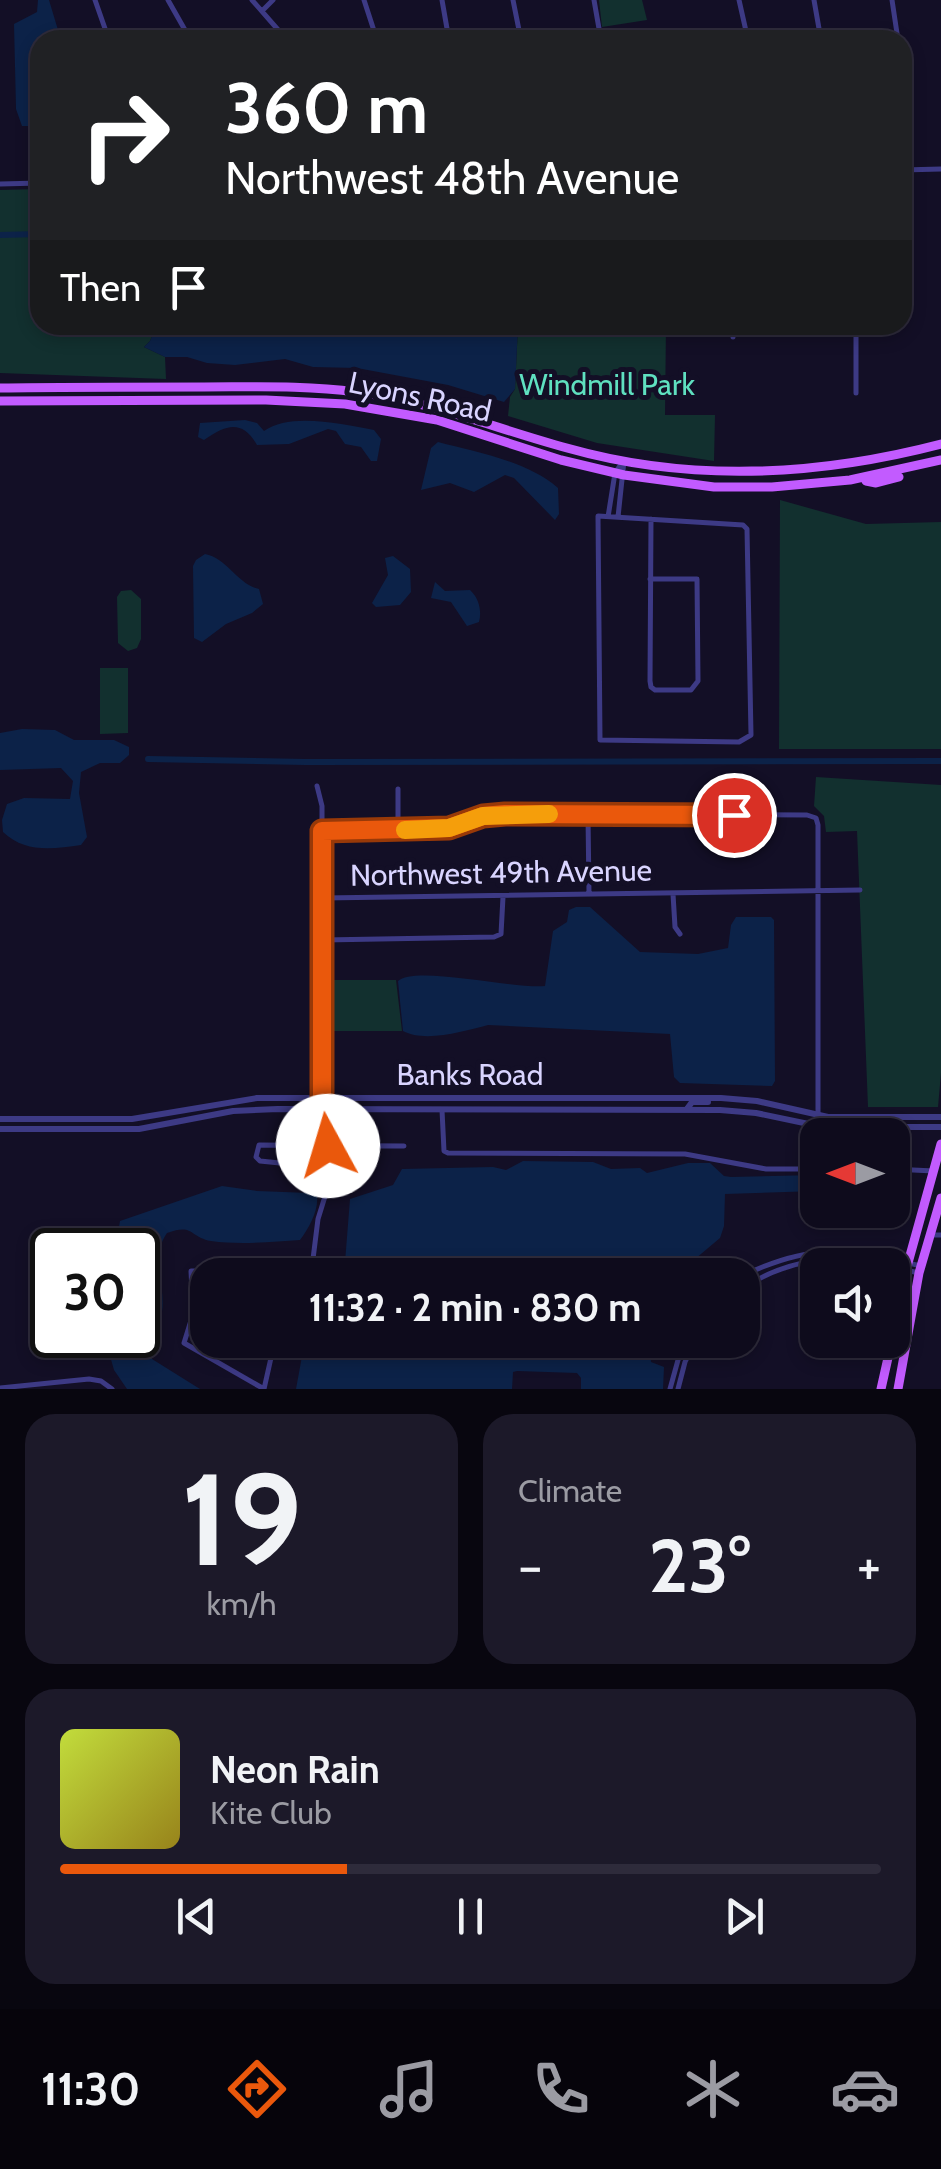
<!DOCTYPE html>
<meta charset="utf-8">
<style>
body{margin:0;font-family:Cabin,sans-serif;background:#1c1929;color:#f1f3f6;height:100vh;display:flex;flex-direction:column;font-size:38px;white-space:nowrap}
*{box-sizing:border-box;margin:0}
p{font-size:32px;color:#9b9ba3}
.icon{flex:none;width:55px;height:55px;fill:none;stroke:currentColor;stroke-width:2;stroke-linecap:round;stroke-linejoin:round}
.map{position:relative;height:1389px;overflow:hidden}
.side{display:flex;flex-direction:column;gap:25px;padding:25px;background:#08060f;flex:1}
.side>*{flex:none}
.hud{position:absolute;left:30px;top:30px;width:882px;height:305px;border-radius:30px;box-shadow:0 5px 15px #0003,0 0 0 2px #2e2b3b;background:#202124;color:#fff;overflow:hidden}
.needle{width:65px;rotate:270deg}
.controls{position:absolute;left:800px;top:1118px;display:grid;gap:20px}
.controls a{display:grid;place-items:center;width:110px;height:110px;border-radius:20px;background:#0e0b1c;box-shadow:0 5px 15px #0003,0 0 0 2px #2e2b3b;font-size:50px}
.speed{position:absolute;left:30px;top:1228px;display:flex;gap:20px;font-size:50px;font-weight:700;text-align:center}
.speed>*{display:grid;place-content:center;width:130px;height:130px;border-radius:50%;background:#0e0b1c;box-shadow:0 5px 15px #0003,0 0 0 2px #2e2b3b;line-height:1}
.speed .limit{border:5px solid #111;border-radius:15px;background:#fff;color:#111}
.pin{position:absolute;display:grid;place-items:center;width:85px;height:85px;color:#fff;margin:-42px;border:5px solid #fff;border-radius:50%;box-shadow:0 2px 10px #0007}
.me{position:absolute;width:110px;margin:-55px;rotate:354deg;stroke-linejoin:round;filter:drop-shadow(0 0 8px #0008)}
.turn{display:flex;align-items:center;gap:35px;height:210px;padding:0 30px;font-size:45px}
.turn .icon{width:130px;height:130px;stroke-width:2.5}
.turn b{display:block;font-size:70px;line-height:85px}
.then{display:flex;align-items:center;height:95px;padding:0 30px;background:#0003;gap:20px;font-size:38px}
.big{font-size:75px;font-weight:800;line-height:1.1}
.side .tile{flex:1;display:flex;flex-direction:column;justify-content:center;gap:15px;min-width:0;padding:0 35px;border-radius:30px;background:#1c1929}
.side .dial{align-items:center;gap:0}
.dial b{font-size:130px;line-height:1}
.song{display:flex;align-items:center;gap:30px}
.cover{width:120px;height:120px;border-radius:15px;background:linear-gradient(135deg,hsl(70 70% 55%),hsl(50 70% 35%))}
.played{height:10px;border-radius:5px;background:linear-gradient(90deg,#ea580c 35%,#2e2b3b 35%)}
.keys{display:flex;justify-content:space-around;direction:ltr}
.heat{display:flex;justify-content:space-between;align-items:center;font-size:55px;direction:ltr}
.side .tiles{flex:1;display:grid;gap:25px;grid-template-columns:1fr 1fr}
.tile:last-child{grid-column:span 2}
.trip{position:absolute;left:190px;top:1258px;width:570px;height:100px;border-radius:30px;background:#0e0b1c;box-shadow:0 5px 15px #0003,0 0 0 2px #2e2b3b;font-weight:800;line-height:100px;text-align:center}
.tab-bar{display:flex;height:160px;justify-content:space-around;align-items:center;background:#06040b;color:#9b9ba3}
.tab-bar .icon{width:70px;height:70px}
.tab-bar .current{color:#ea580c}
.tab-bar b{font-size:45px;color:#f1f3f6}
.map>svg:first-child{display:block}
.green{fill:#12302f}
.water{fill:#0c2248}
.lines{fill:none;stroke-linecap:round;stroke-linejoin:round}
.canal{stroke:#0c2248;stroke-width:6}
.minor{stroke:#3d3a85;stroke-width:5}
.tertiary{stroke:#3d3a85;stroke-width:6}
.primary{stroke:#c25bff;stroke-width:9}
.route-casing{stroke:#983908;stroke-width:25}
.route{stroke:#ea580c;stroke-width:18}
.slow{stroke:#f59e0b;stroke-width:18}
.labels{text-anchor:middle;stroke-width:10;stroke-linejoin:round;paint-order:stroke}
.park-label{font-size:30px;fill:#5fe0c0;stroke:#130f26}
.street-label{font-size:30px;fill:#d9d4ff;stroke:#130f26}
</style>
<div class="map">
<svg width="941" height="1389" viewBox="0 0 941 1389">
<rect width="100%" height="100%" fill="#130f26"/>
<!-- green -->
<path class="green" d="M599,0H642L647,20L602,27Z
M40,189V325H157L150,341L144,347L165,357L166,379L0,373V190Z
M518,325H666L665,415H715L714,461L597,443L508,416L510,397L515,389Z
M780,500L866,524L941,522V749H779Z
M131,590L141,599V639L137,648L128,651L118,643L117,597L121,591Z
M100,668H128V733L100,734Z
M816,777L941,785V1073L938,1107H868L857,831L826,832L824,816L814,806Z
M328,980H396L402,1031H328Z"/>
<!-- water -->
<path class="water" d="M38,0H49L61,40H40V126H22L16,109L14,24L37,12Z
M157,325H518L515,389L504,402L448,385L357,368L313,367L285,359L235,365L207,363L187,357H165L144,347L150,341Z
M245,420L257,423L264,431C290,412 342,424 374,430L381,439L377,461H371L361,447L345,444L336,431L328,429L289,444L257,445C242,419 226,425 204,440L198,437L200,423Z
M438,442C476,452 527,461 558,488L559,514L555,520L514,478L505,475L474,492L450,483L421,490L431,448Z
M205,554C227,558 237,584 259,589L263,604L252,613L226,624L202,642L194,638L193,566L196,560Z
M393,556L410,569L411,592L400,605L376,607L372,603L388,575L385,558Z
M435,582L445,591L470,590C479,598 482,611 479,622L467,626L451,602L431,598Z
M22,729L55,730L74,740H114L129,747V755L120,763H100L81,772L79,793L87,837L81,845C52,849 25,853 3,832L2,820L7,804L24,798L70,799L73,781L61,768L0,770V733Z
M576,907H590L640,952L698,954L728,948L731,925L736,917H771L774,920L775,1081L772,1086L680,1083L674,1077L670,1034L488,1025C465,1031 425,1043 403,1031L398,981C415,965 513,989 545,986L553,931L567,922L569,910Z
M523,1161L593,1162L611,1169L640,1168L647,1173L688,1163H710L724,1176L731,1177L817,1175V1191L725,1194L724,1226L720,1238L676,1275H344L350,1199L393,1185L402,1169L493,1167L506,1170Z
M222,1186L257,1191L310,1193L317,1195C319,1210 309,1228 300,1240C273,1242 239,1245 211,1241C189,1237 194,1223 167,1233C149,1259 166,1283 162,1312C159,1328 149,1342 152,1359L200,1389H127L114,1370L104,1335H138V1250H115L120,1221Z
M305,1340H649L651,1362L664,1367L663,1389H581V1378L577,1373L517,1371L513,1372L512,1389H296Z"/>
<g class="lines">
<!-- canal -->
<path class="canal" d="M0,235L40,234
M148,759L306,762L941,761"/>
<!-- minor -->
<path class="minor" d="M95,0L109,40
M168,0L185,30L194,40
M252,0L287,40
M364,0L377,40
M442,0L449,40
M513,0L521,40
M594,0L601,40
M739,0L748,40
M814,0L821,40
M892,0L898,40
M263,10L273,0
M902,78L908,170
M902,170L941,169
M0,184L40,183
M733,325V337
M856,325V393
M598,516L743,525L747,529L751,735L739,742L600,740Z
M608,517L615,473L622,463
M618,517L624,461
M650,579H697L698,681L691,690H655L651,687L650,681L651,519
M398,789V830
M588,816L589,893
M322,831L449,827L483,817L505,814L807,815L816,818L818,825V1126
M673,894L675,927L680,934
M323,898L860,890
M323,940L494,937L501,934L503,897
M325,1109L320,1119L325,1144
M442,1110L444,1151L448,1153L685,1154L766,1169H818
M377,1145L369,1162L339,1169L260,1161L256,1157L259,1145L404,1146
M892,1169L934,1171
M931,1235H941
M892,1267L919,1273
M742,1276C815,1241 846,1250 922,1266
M742,1289C787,1259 831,1254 882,1265
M0,1388L89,1379L101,1381L112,1389
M264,1389L184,1343L193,1314L191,1271H273L311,1275L318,1219L331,1177L327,1113L322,1103V806L317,786
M264,1389L275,1340
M670,1389L678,1360L688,1340
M678,1389L685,1362L696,1340"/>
<!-- tertiary -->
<path class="tertiary" d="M687,1109L692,1102H708
M0,1119H132L257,1098H721L757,1101L828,1117H941
M0,1129H139L233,1111L278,1109L720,1110L756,1113L823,1127H941"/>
<!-- primary -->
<path class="primary" d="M0,388C68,387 136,387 204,387C255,387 306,385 356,392C434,402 493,428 567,448C691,483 818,476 941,444
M0,401L266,400L345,404L437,420L561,460L624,475L714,487H772L850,480L941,460
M866,481L876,483L899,477
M892,1336L906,1270L941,1144
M881,1389L892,1340
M898,1389L919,1273L941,1198"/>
</g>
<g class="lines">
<!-- route casing -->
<g class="route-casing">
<path id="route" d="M328,1146V1114L322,1103V831L449,828L483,816L505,814L734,815"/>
</g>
<!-- route -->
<use href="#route" class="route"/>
<!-- slow -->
<path class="slow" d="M405,830L449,828L483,816L549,814"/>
</g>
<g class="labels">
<!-- park labels -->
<g class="park-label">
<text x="607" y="395">Windmill Park</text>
</g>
<!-- street labels -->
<g class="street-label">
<text transform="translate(420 397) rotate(12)" y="10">Lyons Road</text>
<text transform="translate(501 873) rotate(-1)" y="10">Northwest 49th Avenue</text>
<text x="470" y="1085">Banks Road</text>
</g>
</g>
</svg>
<div class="controls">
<a><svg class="needle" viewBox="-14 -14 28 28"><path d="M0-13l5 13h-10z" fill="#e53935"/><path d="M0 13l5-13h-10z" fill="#9b9ba3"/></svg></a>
<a><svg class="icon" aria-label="sound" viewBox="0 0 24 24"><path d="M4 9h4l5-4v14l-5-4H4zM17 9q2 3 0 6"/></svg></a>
</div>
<div class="speed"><div class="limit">30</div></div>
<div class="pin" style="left:734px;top:815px;background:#d93025"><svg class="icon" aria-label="arrive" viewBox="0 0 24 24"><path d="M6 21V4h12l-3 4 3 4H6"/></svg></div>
<svg class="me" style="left:328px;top:1146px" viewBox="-20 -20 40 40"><circle r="19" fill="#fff"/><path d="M0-13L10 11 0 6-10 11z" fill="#ea580c"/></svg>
<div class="trip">11:32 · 2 min · 830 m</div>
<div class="hud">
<div class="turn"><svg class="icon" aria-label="right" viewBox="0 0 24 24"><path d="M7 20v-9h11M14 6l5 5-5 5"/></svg><div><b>360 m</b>Northwest 48th Avenue</div></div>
<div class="then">Then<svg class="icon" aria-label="arrive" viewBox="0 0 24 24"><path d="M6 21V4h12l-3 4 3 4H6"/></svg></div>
</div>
</div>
<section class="side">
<div class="tiles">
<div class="tile dial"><b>19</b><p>km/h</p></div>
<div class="tile"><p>Climate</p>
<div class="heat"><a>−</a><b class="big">23°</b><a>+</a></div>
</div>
<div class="tile">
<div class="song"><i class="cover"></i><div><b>Neon Rain</b><p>Kite Club</p></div></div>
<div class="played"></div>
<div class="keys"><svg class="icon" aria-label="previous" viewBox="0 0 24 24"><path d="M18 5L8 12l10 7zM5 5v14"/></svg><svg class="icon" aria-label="pause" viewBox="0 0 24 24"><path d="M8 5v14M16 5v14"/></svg><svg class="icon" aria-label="next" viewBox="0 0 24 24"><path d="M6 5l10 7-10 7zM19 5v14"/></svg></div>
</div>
</div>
</section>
<nav class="tab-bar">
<b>11:30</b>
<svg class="icon current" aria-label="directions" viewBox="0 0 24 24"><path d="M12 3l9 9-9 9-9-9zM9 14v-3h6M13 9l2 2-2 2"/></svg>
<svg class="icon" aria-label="music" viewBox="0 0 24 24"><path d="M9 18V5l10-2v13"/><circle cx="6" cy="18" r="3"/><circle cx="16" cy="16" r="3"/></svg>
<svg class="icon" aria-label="phone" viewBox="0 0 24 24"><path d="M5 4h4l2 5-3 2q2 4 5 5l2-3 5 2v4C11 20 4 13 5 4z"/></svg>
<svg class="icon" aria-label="climate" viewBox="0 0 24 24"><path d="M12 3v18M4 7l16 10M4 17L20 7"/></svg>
<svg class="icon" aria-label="car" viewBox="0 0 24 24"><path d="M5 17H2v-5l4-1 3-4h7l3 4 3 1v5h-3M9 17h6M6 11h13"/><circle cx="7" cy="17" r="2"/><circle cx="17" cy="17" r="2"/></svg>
</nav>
